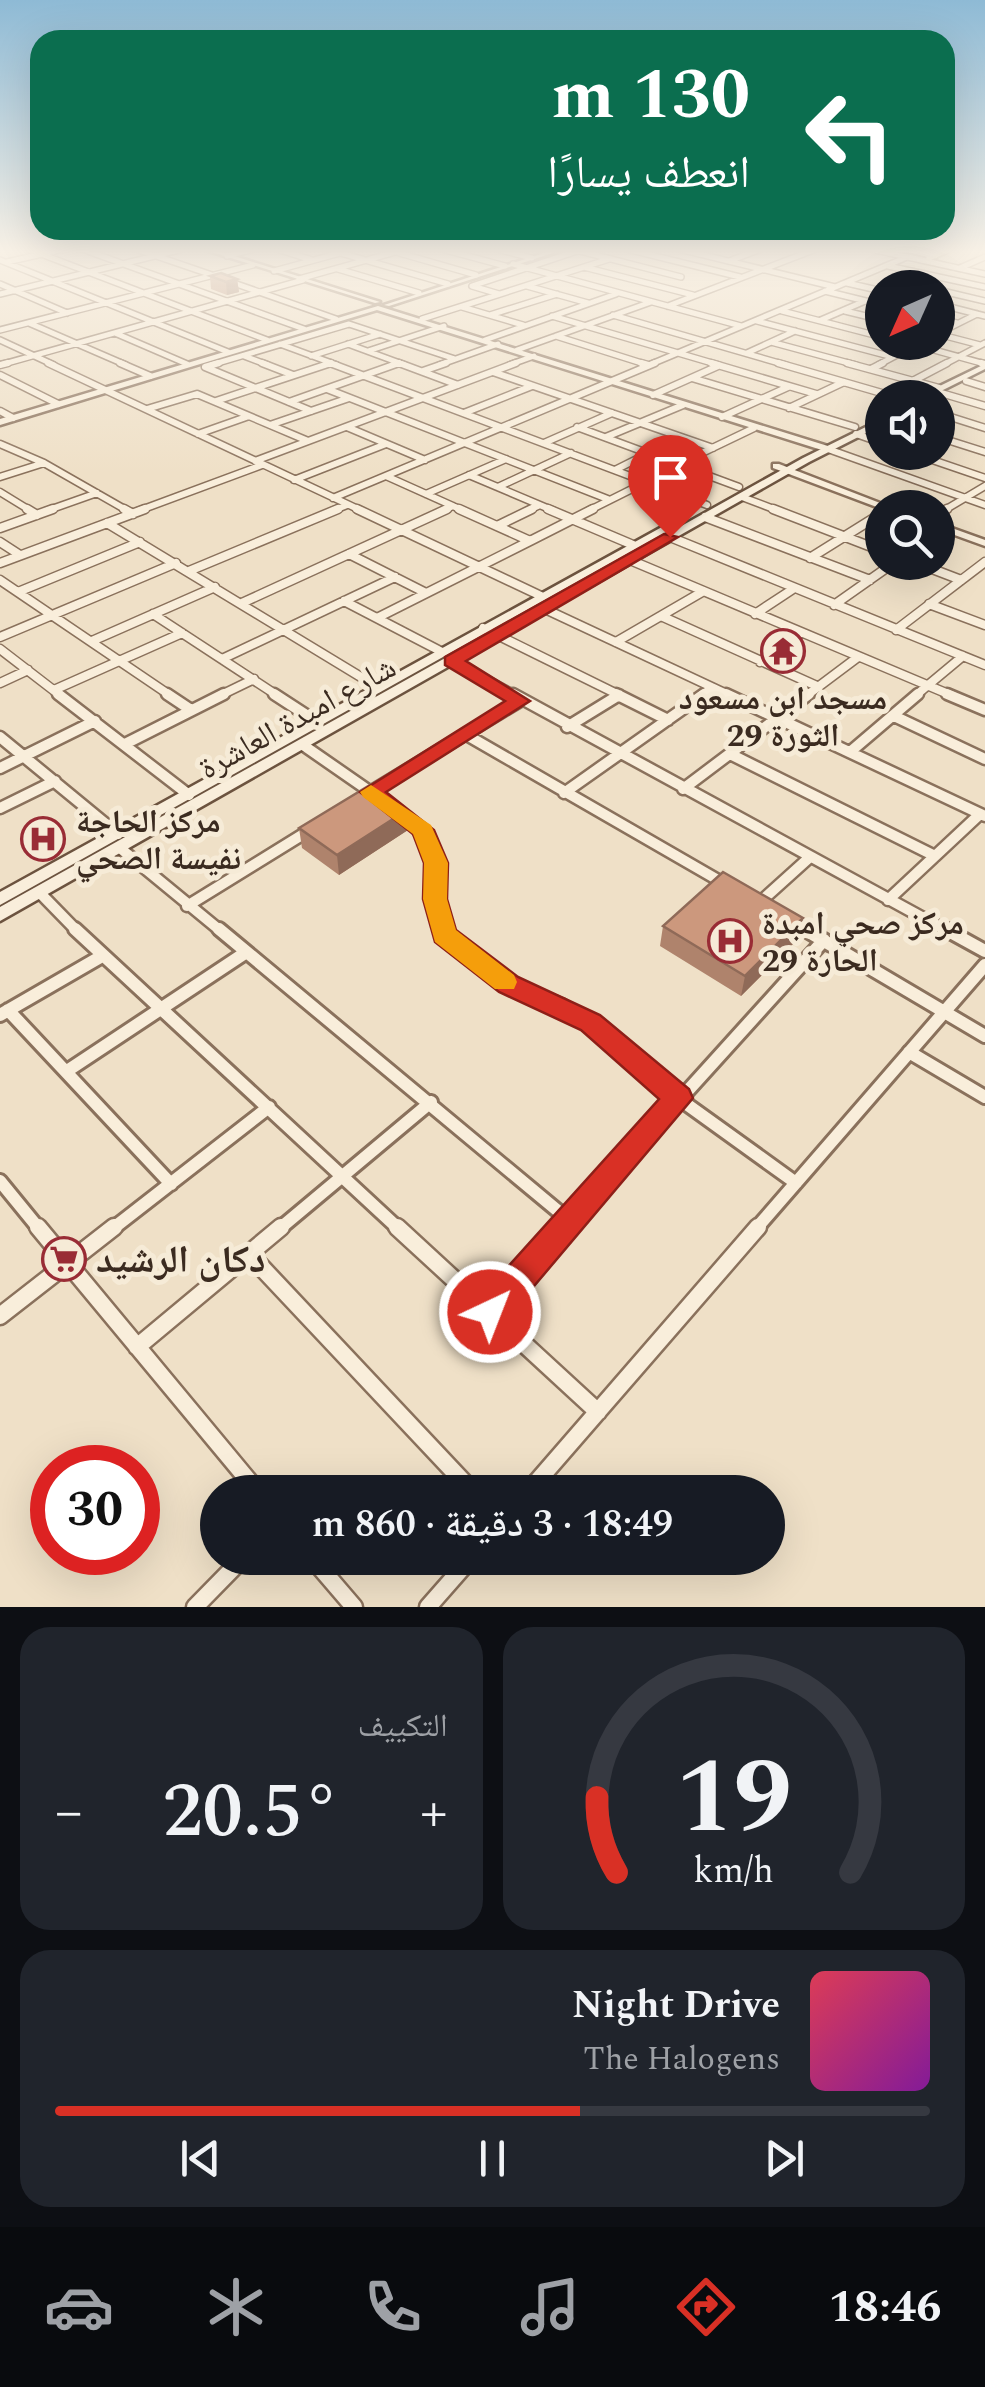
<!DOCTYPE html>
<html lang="ar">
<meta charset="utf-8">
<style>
body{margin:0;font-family:Spectral,"Noto Naskh Arabic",serif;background:#20242c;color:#f1f3f6;direction:rtl;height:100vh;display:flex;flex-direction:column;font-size:38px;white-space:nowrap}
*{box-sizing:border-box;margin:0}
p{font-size:32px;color:#9ea1a6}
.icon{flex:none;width:55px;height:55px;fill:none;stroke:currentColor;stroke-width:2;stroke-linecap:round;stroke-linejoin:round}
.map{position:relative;height:1607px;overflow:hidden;direction:ltr}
.details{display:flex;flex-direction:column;gap:20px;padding:20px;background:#0d0f14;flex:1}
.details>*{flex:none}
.banner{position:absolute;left:30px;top:30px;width:925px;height:210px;border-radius:30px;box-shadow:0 10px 40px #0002;direction:rtl;background:#0b6e4f;color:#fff;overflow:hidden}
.needle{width:65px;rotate:225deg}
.fabs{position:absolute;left:865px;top:270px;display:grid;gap:20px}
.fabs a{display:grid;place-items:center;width:90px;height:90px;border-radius:50%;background:#171b24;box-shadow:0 10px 40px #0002;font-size:50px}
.speed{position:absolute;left:30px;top:1445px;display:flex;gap:20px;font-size:50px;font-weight:700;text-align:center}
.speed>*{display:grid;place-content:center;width:130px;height:130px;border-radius:50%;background:#171b24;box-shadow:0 10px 40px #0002;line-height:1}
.speed .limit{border:15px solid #d22;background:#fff;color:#111}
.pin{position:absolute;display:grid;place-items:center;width:85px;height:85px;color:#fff;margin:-102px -42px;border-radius:50% 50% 50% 0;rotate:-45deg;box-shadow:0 0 10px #0007}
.pin .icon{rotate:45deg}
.me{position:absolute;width:110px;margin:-55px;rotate:43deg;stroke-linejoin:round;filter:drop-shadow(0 0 8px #0008)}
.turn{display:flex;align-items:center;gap:35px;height:210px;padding:0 40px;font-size:45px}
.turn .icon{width:130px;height:130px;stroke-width:2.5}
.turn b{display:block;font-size:70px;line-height:85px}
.big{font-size:75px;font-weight:600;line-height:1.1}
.details .card{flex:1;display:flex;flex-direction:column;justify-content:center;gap:15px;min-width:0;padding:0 35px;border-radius:30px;background:#20242c}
.details .dial{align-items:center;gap:0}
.dial svg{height:260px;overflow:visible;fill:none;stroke:#363941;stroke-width:7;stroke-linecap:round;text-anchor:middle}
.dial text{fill:#f1f3f6;stroke:none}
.song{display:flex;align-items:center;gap:30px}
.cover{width:120px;height:120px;border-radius:15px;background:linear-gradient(135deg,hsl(350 70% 55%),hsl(290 70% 35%))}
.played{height:10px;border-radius:5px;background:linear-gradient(90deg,#d93025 60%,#363941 60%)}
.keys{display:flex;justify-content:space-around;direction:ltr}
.heat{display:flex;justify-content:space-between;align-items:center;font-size:55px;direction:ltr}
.details .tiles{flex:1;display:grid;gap:20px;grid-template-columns:1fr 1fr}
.card:last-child{grid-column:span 2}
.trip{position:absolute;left:200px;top:1475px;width:585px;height:100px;border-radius:50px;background:#171b24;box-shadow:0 10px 40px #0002;font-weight:600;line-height:100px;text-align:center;direction:rtl}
.dock{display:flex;height:160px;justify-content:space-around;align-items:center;background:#090b0e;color:#9ea1a6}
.dock .icon{width:70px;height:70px}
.dock .active{color:#d93025}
.dock b{font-size:45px;color:#f1f3f6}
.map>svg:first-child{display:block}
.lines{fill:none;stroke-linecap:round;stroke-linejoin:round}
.minor-far5-casing{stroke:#8a715c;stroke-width:8}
.minor-far4-casing{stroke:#8a715c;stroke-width:9}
.minor-far3-casing{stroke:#8a715c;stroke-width:11}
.minor-far2-casing{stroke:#8a715c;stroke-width:15}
.minor-far1-casing{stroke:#8a715c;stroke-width:18}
.minor-casing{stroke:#8a715c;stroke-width:21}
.tertiary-casing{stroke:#8a715c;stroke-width:5}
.secondary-casing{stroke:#6c533f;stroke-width:5}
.minor-far5{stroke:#f9eedb;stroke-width:5}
.minor-far4{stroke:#f9eedb;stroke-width:6}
.minor-far3{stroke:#f9eedb;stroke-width:8}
.minor-far2{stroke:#f9eedb;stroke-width:10}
.minor-far1{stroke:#f9eedb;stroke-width:12}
.minor{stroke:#f9eedb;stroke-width:16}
.tertiary{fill:#f9eedb;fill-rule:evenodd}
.secondary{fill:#f9eedb;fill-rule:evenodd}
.wall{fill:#af836c}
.shaded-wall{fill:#8f6a58}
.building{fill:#cc987d;stroke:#8f6a58;stroke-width:2.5}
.route{fill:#d93025;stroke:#8d1f18;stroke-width:2.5}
.slow{fill:#f59e0b}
.labels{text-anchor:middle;stroke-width:10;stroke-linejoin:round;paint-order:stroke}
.poi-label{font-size:32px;font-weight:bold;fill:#3b2b20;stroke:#f6ebd7;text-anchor:start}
.street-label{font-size:32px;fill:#3b2b20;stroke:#f6ebd7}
.near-poi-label{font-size:38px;font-weight:bold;fill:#3b2b20;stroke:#f6ebd7;text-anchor:start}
</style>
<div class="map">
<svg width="985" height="1607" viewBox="0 0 985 1607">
<rect width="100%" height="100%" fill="#efe0c7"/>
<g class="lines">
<!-- minor-far5 casing -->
<g class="minor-far5-casing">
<path id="minor-far5" d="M28,249L267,340
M82,249L304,329
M136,249L212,275
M277,249L312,260
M327,249L448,284
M442,249L505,266
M497,249L532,258
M627,249L740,277
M679,249L835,287
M871,249L985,274
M905,249L935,256
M576,250L681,277
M396,252L476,275
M227,256L254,249
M929,258L950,249
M0,260L228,352
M729,261L761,249
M7,262L64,249
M513,264L741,326
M888,266L985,287
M584,267L693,295
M960,268L985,257
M338,269L419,293
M274,271L340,253
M299,279L406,249
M228,281L336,319
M847,283L882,291
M906,283L927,288
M0,284L67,313
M527,286L588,303
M895,288L924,274
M938,290L985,301
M825,291L882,305
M0,294L183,249
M499,294L472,286L583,249
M938,304L985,316
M668,306L816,249
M462,307L523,325
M782,311L882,337
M845,311L882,320
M490,315L557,294
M613,315L786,365
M552,316L719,365
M938,318L957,323
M422,319L609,259
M821,320L865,301
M757,321L893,357
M29,323L126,365
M0,330L253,265
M115,333L187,364
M939,333L977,314
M938,334L980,345
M556,336L648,365
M0,340L54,365
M485,340L616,294
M771,342L856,365
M905,342L985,364
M280,344L337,365
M348,344L405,365
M517,350L651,302
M368,351L444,326
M747,353L795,331
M244,356L268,365
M311,356L380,334
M0,365L303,280
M211,365L349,324L455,359
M324,365L331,363
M392,365L399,363
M439,365L498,344
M509,365L534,356
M649,365L907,257
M878,365L916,345
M943,365L985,343"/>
</g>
<!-- minor-far4 casing -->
<g class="minor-far4-casing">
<path id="minor-far4" d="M48,363L362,511
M120,363L150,376
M262,363L293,375
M330,363L707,505
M399,363L458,385
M641,363L648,365
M711,363L816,394
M778,363L899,398
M847,363L939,388
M981,363L985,364
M0,365L8,363
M205,367L219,363
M205,367L311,411
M871,369L883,363
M423,371L446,363
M493,372L713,448
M0,375L58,404
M692,378L855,427
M966,381L985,387
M327,389L610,500
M941,393L985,406
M888,394L947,363
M653,395L718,366
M216,401L331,363
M289,402L399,363
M789,408L844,382
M147,409L197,394L308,441
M0,411L13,418
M464,413L532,386
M938,413L985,428
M722,417L788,387
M270,425L349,398
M347,427L425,460
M577,427L739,487
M198,434L249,416
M856,434L882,443
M606,437L683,405
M938,437L985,452
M544,443L612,413
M0,444L44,463L128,511
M828,449L985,505
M909,452L985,478
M255,461L516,363
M679,464L754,428
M615,470L649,453
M469,475L554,511
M386,476L464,511
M0,477L44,463
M294,480L386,444
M498,487L571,453
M0,492L31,511
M426,494L506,459
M742,497L779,511
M333,498L655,363
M46,511L97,493
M138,511L262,465
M332,511L347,505
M442,511L453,506
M527,511L540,505
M588,511L646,482
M943,511L985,486"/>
</g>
<!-- minor-far3 casing -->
<g class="minor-far3-casing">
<path id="minor-far3" d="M27,509L37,515
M124,509L133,514
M357,509L541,596
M548,509L633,545
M773,509L882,551
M938,514L947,509
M705,517L870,580
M107,523L379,688
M497,526L532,509
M0,528L53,509
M670,537L985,665
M530,541L593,509
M0,542L20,555
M349,554L426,593
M810,558L882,513
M630,560L953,696
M914,562L961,580
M0,563L145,509
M189,571L338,509
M0,580L171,696
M18,592L140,542
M344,601L442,652
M242,603L447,509
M929,604L985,625
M834,605L895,562
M545,609L731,696
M153,614L278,696
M755,614L793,589
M661,616L819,687
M377,618L530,541L459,509
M483,628L621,696
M896,630L985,562
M0,637L176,563
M92,641L215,587
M616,642L702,592
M0,649L61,696
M222,659L395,577
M452,661L517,696
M760,662L800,633
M0,683L28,670
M54,690L182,633
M219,696L254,679
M700,696L712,688
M806,696L858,657
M915,696L963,656"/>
</g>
<!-- minor-far2 casing -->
<g class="minor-far2-casing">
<path id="minor-far2" d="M58,694L189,795
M167,694L191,710
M274,694L317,722
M513,694L949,932
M616,694L668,720
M726,694L985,816
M947,694L985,710
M894,716L985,759
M567,727L619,695
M465,734L725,884
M0,737L118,834
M125,744L224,694
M303,745L375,795
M850,752L918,694
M730,754L935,856
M0,768L95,721
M683,789L809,694
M564,793L704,694
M367,794L520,701
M0,808L55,781
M398,810C449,852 424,879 444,932
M120,848L222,932
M40,893L78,932
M888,900L980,814
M759,903L810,857
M187,906L310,830
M792,922L808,932"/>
</g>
<!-- minor-far1 casing -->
<g class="minor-far1-casing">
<path id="minor-far1" d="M75,929L400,1230
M219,929L570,1221L562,1230
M443,929L445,935L508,985L562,1006L590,1023L678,1098L796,1183
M804,929L985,1036
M945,929L985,951
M8,1010L171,1184
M0,1015L102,956
M909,1052L985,1097
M67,1071L245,953
M0,1181L40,1230
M570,1221L824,940
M111,1230L269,1107
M278,1230L431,1102
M755,1230L985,965"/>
</g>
<!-- minor casing -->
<g class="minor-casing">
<path id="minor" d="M38,1227L258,1492
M397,1227L598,1412
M250,1255L473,1492
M490,1312L565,1227
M0,1316L114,1227
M137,1347L281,1227
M528,1492L758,1227
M312,1558L354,1607
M195,1607L243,1558
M428,1607L471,1558"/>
</g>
<!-- tertiary casing -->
<g class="tertiary-casing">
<path id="tertiary" d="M202,249H212L380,302L375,303Z
M556,249H565L389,306L384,305Z
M378,306L831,447L832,449L825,451L377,310L0,425V419Z
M773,464H779L893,508L882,509L773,468Z
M938,523L985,540V546L938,529Z"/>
</g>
<!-- secondary casing -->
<g class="secondary-casing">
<path id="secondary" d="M985,364V369L927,398H915Z
M882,419V425L809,462L0,921V907L803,458Z
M671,522L676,525L675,527L0,905V892Z"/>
</g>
<!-- minor-far5 -->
<use href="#minor-far5" class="minor-far5"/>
<!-- minor-far4 -->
<use href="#minor-far4" class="minor-far4"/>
<!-- minor-far3 -->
<use href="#minor-far3" class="minor-far3"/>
<!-- minor-far2 -->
<use href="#minor-far2" class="minor-far2"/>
<!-- minor-far1 -->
<use href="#minor-far1" class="minor-far1"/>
<!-- minor -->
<use href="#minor" class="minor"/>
<!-- tertiary -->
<use href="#tertiary" class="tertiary"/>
<!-- secondary -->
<use href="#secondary" class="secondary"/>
</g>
<!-- wall -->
<path class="wall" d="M210,276L237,279L239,292L227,295L211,289Z
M407,810L408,830L339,875L302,848L299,828Z
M663,926L798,939L741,996L660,946Z"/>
<!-- shaded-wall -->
<path class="shaded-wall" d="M237,279L239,292L227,295L226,282Z
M407,810L408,830L339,875L337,855Z
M803,918L798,939L741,996L745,976Z"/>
<!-- building -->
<path class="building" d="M221,273L237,279L226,282L210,276Z
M370,785L407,810L337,855L299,828Z
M723,872L803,918L745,976L663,926Z"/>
<!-- sky -->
<linearGradient id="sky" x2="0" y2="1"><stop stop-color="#8ebad5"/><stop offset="0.53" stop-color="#f8f1e6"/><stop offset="1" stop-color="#f8f1e6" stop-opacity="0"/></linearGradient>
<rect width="985" height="474" fill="url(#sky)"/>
<!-- route -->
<path class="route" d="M664,534L678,537L466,661L530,701L386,792L434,830L448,863L447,899L456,930L518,977L600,1015L689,1089L693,1098L502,1324L490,1329L478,1324L473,1312L478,1300L659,1099L581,1030L499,992L435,942L423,899L424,863L413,834L360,792L505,701L445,665V657Z"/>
<!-- slow -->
<path class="slow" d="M371,785L431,825L448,863L447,899L456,930L514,975L517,982L514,989H495L435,942L423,899L424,863L413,834L363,797L360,792Z"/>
<!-- icons -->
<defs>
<g id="temple-ring" transform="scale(2.25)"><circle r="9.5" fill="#f6ebd7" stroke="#992c35" stroke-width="1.5"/><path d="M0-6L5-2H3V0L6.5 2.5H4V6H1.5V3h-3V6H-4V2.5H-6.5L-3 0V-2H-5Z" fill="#992c35"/></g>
<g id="hospital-ring" transform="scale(2.25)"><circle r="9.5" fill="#f6ebd7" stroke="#992c35" stroke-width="1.5"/><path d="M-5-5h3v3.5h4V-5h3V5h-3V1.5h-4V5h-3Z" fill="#992c35"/></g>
<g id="supermarket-ring" transform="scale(2.25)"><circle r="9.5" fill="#f6ebd7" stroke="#992c35" stroke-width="1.5"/><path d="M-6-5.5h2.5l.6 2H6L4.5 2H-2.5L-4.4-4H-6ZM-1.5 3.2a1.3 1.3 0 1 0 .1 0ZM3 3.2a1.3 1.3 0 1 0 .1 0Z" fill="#992c35"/></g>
</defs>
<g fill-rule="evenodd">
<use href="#temple-ring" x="783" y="651"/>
<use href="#hospital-ring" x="43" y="839"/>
<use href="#hospital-ring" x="730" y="941"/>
<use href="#supermarket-ring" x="64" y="1259"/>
</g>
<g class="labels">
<!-- poi labels -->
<g class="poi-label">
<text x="783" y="709" text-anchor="middle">مسجد ابن مسعود<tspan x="783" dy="37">الثورة 29</tspan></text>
<text x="76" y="832">مركز الحاجة<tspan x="76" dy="37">نفيسة الصحي</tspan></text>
<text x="762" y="934">مركز صحي امبدة<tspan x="762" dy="37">الحارة 29</tspan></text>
</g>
<!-- street labels -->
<g class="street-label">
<text transform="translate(297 717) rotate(-29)" y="11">شارع امبدة العاشرة</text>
</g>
<!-- near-poi labels -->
<g class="near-poi-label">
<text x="96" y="1272">دكان الرشيد</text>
</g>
</g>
</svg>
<div class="fabs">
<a><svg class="needle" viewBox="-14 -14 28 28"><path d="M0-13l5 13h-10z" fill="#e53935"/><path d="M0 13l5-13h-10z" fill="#9ea1a6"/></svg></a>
<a><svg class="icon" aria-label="sound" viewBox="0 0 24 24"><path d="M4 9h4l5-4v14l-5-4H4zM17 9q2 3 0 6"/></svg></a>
<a><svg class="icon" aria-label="search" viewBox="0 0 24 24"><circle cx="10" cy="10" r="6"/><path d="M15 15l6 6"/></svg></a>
</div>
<div class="speed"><div class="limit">30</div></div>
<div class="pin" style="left:670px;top:537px;background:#d93025"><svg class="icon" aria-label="arrive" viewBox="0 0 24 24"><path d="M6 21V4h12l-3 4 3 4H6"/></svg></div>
<svg class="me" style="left:490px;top:1312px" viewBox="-20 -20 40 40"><circle r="17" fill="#d93025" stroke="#fff" stroke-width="3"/><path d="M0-11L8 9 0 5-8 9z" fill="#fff"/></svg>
<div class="trip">18:49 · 3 دقيقة · 860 m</div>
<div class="banner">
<div class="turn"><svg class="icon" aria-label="left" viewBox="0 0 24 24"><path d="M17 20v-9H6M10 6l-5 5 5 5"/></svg><div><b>130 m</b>انعطف يسارًا</div></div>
</div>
</div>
<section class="details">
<div class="tiles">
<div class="card dial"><svg viewBox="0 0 100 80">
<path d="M14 69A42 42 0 1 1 86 69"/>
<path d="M14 69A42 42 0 0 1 8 46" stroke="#d93025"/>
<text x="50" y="56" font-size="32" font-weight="700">19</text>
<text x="50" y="72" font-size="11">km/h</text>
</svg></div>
<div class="card"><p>التكييف</p>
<div class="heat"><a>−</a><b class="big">20.5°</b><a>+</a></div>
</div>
<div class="card">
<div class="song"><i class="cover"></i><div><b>Night Drive</b><p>The Halogens</p></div></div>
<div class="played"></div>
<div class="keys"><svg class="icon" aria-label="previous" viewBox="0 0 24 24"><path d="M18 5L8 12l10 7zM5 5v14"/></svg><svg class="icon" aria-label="pause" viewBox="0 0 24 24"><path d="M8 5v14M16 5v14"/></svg><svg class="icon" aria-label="next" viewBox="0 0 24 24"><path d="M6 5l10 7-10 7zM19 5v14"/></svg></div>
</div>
</div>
</section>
<nav class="dock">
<b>18:46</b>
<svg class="icon active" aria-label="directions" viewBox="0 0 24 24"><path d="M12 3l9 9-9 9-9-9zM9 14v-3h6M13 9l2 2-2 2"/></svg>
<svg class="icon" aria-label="music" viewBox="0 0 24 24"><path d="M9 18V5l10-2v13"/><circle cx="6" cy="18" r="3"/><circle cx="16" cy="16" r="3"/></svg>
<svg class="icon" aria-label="phone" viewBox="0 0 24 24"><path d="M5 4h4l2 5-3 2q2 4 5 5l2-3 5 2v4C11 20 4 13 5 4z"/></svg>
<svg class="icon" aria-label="climate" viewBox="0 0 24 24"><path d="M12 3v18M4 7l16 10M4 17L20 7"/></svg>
<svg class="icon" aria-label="car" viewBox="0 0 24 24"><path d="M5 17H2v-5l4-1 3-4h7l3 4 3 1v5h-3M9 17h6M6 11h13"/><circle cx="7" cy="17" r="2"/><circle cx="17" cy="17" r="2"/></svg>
</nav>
